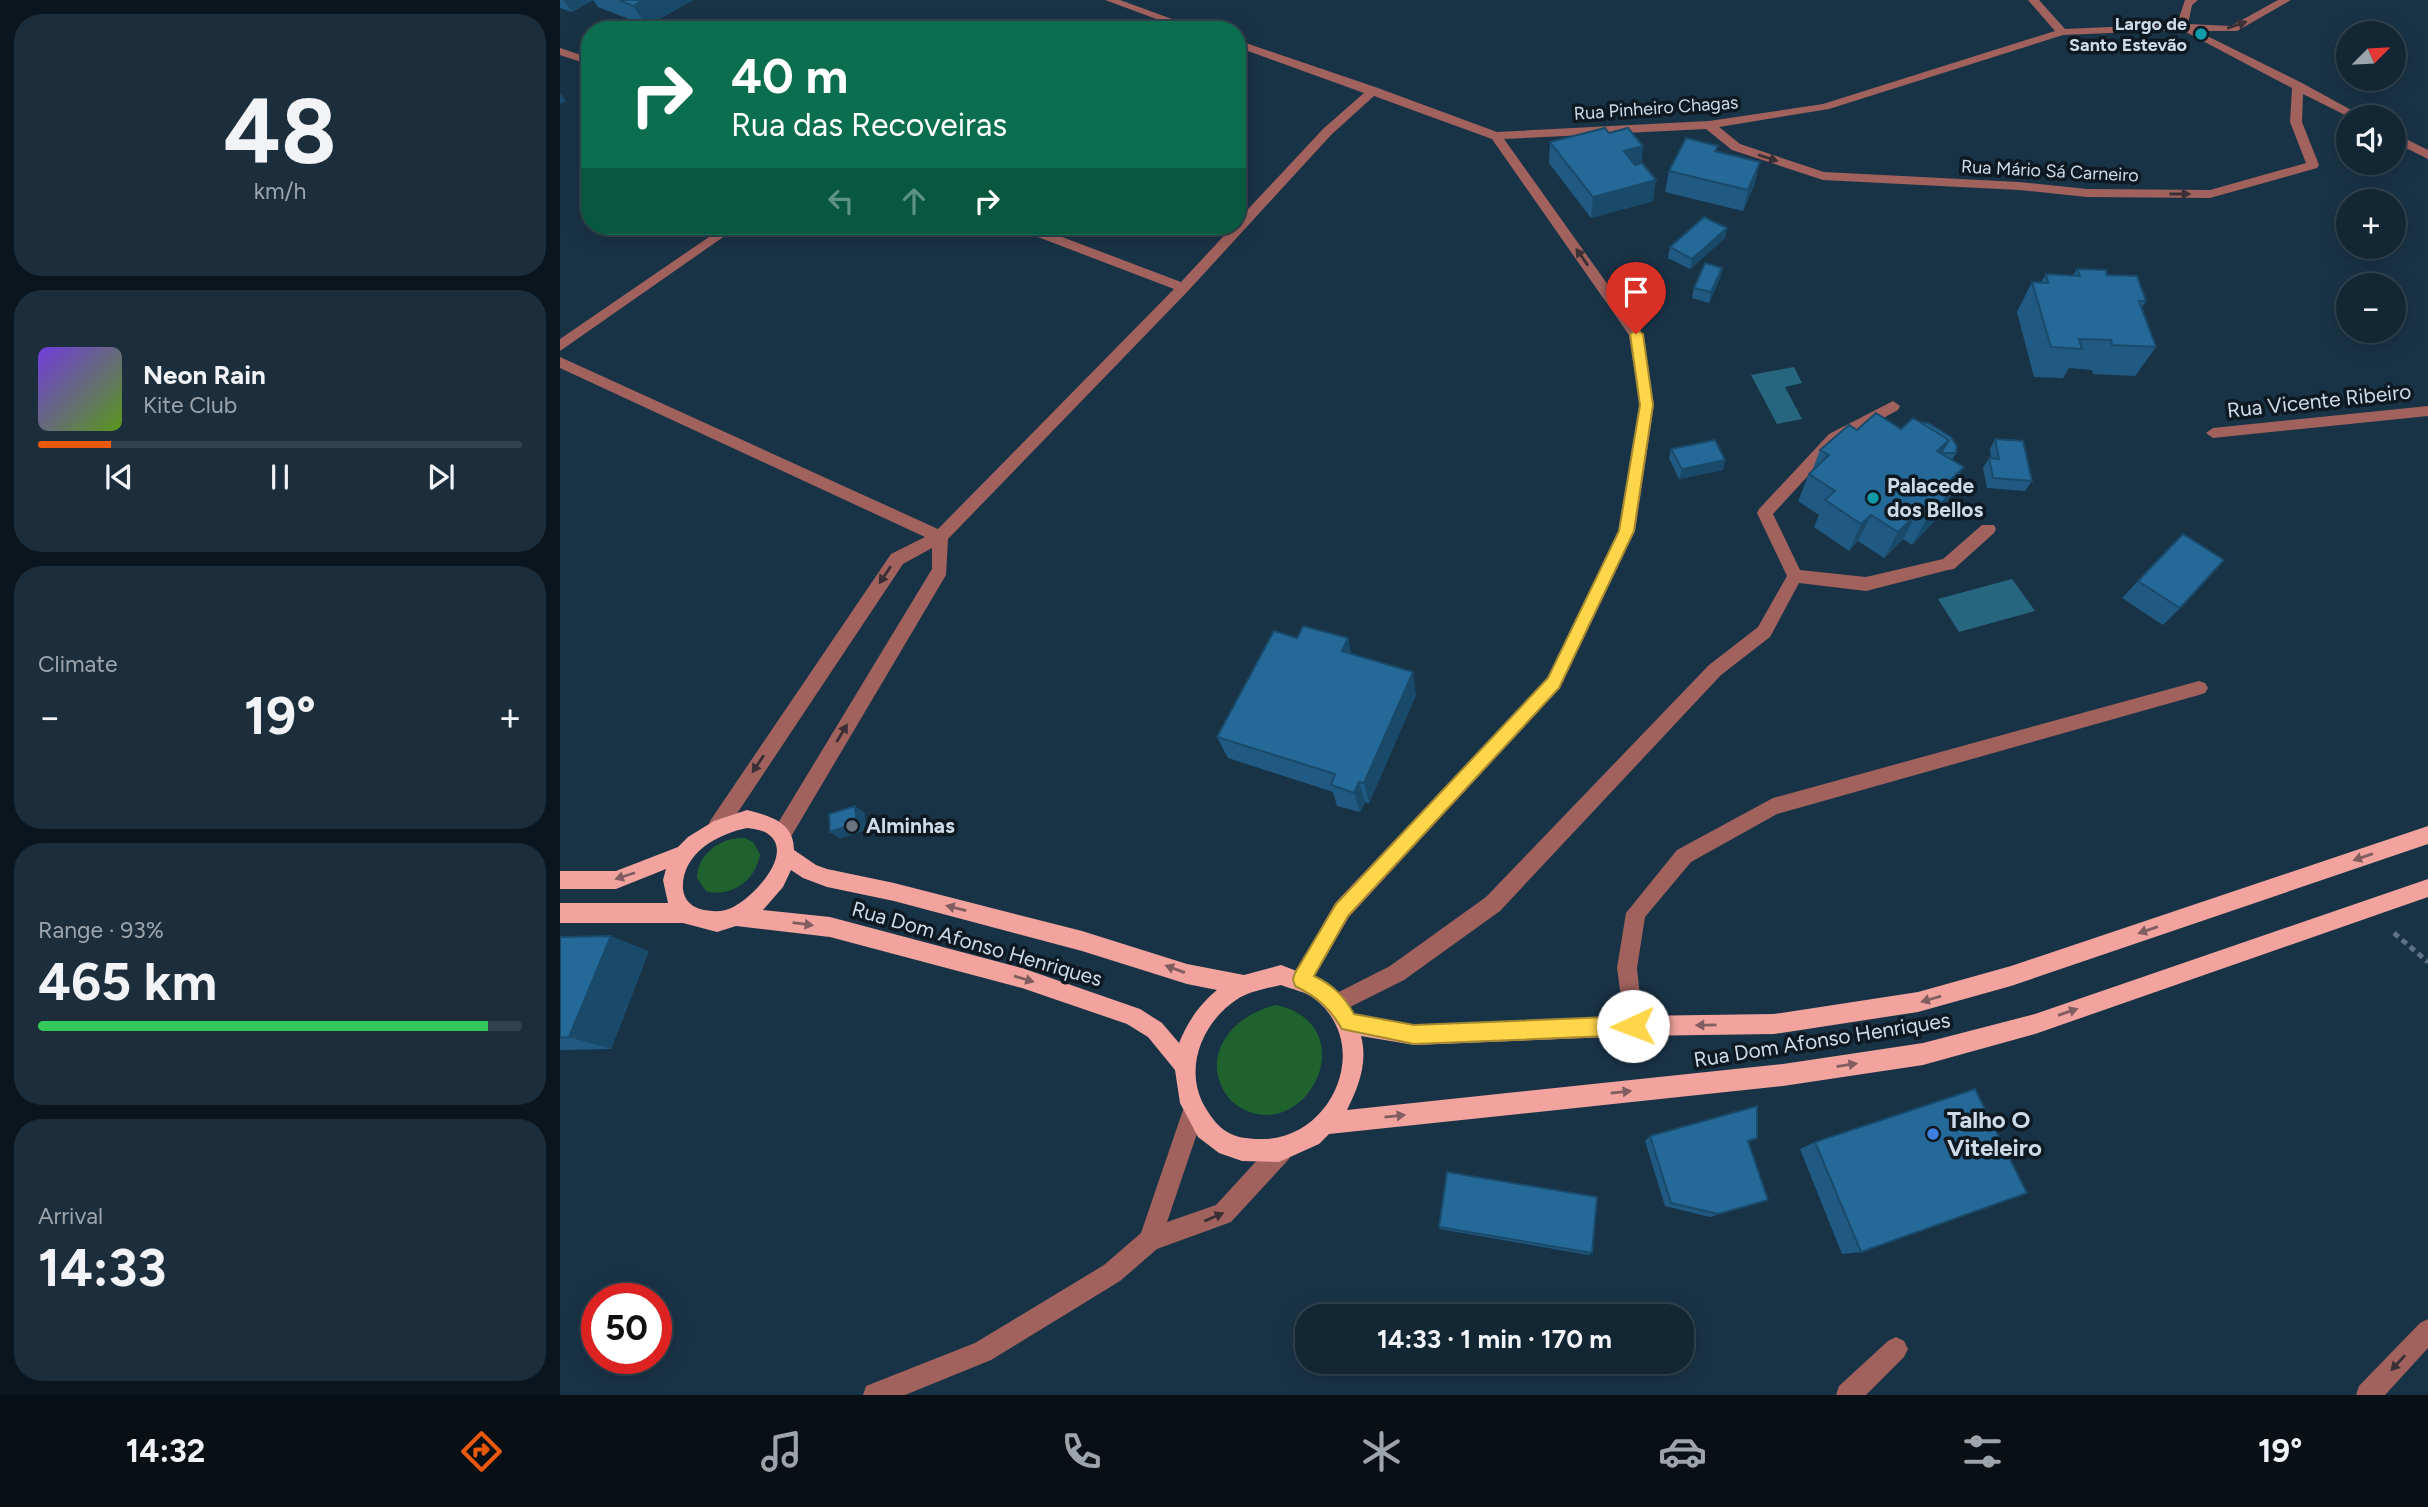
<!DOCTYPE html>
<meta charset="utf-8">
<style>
body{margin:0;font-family:Figtree,sans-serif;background:#1c2e3c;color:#f1f3f6;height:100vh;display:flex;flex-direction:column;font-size:26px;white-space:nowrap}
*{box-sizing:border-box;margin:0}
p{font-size:23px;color:#9da5ac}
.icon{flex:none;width:38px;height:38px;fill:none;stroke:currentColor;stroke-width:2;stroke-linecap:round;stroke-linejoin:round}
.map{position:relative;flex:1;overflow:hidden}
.details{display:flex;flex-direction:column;gap:14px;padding:14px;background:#0a151d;width:560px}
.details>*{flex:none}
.hud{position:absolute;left:21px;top:21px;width:665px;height:214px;border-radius:28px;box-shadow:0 4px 18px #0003,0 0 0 2px #32434f;background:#0b6e4f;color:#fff;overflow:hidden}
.needle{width:46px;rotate:66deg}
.fabs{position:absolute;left:1776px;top:21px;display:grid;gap:14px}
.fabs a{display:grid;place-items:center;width:70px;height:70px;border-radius:50%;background:#132634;box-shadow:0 4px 18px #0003,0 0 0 2px #32434f;font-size:35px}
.speed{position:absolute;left:21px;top:1283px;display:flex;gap:14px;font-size:35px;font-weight:700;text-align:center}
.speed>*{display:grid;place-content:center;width:91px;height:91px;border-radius:50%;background:#132634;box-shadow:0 4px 18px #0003,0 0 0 2px #32434f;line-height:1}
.speed .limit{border:10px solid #d22;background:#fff;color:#111}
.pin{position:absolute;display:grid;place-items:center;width:60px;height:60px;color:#fff;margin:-72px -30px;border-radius:50% 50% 50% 0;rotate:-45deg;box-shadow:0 0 7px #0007}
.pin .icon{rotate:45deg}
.me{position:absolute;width:77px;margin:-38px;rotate:268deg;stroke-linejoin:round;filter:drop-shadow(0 0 5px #0008)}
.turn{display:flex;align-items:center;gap:24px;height:147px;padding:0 35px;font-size:32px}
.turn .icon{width:91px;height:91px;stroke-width:2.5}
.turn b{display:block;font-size:49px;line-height:60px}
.lanes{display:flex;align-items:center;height:66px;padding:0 35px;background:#0003;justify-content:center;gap:35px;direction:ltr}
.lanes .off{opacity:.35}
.big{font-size:52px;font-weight:700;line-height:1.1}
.details .widget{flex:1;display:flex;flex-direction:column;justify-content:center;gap:10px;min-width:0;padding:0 24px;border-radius:28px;background:#1c2e3c}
.details .dial{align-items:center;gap:0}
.dial b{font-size:91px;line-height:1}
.song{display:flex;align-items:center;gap:21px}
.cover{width:84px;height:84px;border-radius:10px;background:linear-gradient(135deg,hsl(260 70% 55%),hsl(90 70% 35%))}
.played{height:7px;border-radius:4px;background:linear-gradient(90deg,#ea580c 15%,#32434f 15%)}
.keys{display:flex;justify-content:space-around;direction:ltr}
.heat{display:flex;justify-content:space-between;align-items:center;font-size:38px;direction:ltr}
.charge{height:10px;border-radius:5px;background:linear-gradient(90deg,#34c759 93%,#32434f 0)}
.trip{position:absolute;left:735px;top:1304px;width:399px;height:70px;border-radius:28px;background:#132634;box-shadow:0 4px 18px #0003,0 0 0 2px #32434f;font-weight:700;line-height:70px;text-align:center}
.menu{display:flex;height:112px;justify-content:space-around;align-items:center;background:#080f15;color:#9da5ac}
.menu .icon{width:49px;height:49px}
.menu .selected{color:#ea580c}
.menu b{font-size:32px;color:#f1f3f6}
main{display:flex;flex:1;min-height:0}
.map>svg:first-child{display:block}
.green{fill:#1f622d}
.water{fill:#26667f}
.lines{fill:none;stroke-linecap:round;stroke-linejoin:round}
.path{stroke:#5d7383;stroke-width:5;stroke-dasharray:6 4.5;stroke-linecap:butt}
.minor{fill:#a1625e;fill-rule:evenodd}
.major{fill:#f2a39e;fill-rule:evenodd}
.wall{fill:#205a83}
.shaded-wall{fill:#1a4a6a}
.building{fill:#256998;stroke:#1a4a6a;stroke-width:2}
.oneway{fill:#3a2f34}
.oneway2{fill:#805e60}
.route{fill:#ffd54a;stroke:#a68a30;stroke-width:2}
.culture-dot{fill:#0f9aa8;stroke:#0e1922;stroke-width:2.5}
.worship-dot{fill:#6b7280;stroke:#0e1922;stroke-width:2.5}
.shop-dot{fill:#3f7fe0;stroke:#0e1922;stroke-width:2.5}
.labels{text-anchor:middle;stroke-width:7;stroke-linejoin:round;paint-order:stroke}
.far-poi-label{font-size:18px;font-weight:bold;fill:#cedce9;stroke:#0e1922;text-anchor:end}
.far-street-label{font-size:18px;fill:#cedce9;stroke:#0e1922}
.street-label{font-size:21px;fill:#cedce9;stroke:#0e1922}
.poi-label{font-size:21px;font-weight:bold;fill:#cedce9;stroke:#0e1922;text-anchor:start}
.near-poi-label{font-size:24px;font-weight:bold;fill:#cedce9;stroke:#0e1922;text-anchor:start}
</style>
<main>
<section class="details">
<div class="widget dial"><b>48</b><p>km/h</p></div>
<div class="widget">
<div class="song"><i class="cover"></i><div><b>Neon Rain</b><p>Kite Club</p></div></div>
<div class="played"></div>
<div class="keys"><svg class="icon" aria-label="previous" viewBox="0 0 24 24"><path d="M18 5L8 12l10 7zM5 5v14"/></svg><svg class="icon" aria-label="pause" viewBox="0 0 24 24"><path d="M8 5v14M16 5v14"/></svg><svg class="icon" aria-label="next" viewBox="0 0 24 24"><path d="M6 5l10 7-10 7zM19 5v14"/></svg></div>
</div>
<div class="widget"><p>Climate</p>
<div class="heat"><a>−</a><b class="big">19°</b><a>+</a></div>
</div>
<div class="widget"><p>Range · 93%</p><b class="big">465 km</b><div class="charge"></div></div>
<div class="widget"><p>Arrival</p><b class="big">14:33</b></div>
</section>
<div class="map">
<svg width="1868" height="1395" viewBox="0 0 1868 1395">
<rect width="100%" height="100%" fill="#193346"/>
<!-- green -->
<path class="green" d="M185,838L193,842L200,854C196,880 172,898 146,891L137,878C138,853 161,837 185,838Z
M716,1005C800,1023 755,1130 693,1113C680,1109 671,1103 664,1091C641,1050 678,1013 716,1005Z"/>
<!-- water -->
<path class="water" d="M1234,367L1242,383L1225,387L1242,419L1217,424L1191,375Z
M1452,579L1475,611L1399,632L1378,599Z"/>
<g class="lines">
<!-- path -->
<path class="path" d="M1834,933L1868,962"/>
<!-- minor -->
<path class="minor" d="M545,0H560L642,30H626Z
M1468,0H1479L1505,29L1617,24L1625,0H1638L1632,5L1628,24L1671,26L1718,0H1731L1677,31H1637L1742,83L1804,117H1789L1743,94L1742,122L1759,165L1757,168L1650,198L1527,197L1459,190L1263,180L1172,150L1146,129L944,139L1083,334L1094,405L1075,531L1000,688L789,917L749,986L742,989L735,986L732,979L775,903L988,678L1059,531L1080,405L1069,335L932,139L814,96L771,135L628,291L388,539L386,575L229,840L222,843L215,840L213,834L215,828L372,569V548L343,564L164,833L157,836L150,833L148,827L150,821L331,554L365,537L0,368V357L378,529L614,289L457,229L456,226H473L621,282L673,226H677V221L763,129L804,93L677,47V40L818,88L937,132L1149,121L1263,104L1495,31ZM1622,30L1732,88L1730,122L1746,163L1650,190L1527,189L1459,182L1264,172L1180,144L1159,127L1269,109L1503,35Z
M0,48L30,58V65L0,55Z
M1834,133L1868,150V159L1834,142Z
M165,226H179L0,351V339Z
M1333,401L1340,406L1338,410L1279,442L1213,514L1240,570L1306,577L1383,559L1422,525H1434L1436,529L1434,533L1394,569L1388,570L1306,591L1239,583L1210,637L1161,675L940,911L844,980L778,1013L771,1010L768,1003L771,996L830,966L926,897L1149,665L1198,627L1227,576L1197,513L1199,509L1269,434Z
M1868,406V416L1653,438L1646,433L1653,428Z
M1639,681L1645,683L1648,688L1645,693L1639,695L1217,814L1131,862L1085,917L1077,968L1083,1026L1080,1033L1073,1036L1066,1033L1057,968L1066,913L1117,850L1213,798Z
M633,1102L641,1105L644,1113L607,1222L656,1205L713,1143L721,1140L729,1143L732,1151L729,1159L671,1222L597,1249L560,1281L431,1360L345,1395H303L306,1386L415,1343L544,1265L581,1233L622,1113L625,1105Z
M1868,1319V1348L1825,1395H1796L1799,1386L1860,1323Z
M1336,1337L1344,1341L1348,1349L1344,1357L1306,1395H1276L1279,1386L1328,1341Z"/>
<!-- major -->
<path class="major" d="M187,810C210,816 234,822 234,850L256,865L267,869L334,883L522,931L627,964L684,975L721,965L768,983L794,1014L854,1025L1073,1016L1214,1014L1358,992L1451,966L1868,826V844L1451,986L1358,1012L1214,1034L1073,1036L854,1045L801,1036C808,1062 799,1086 787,1110L1223,1064L1363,1043L1475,1014L1868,879V897L1475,1034L1363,1065L1223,1086L769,1134L759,1144L719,1162L682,1161L659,1153L638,1137L620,1103L615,1070L588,1037L567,1024L462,988L270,937L176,926L157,932L123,923H0V903H108L103,880L106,869L56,889H0V871H56L118,847L128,837L154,821ZM187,828C193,829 203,830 208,834C235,853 194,896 175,906C165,912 155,912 144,910C133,908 124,901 123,889C121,854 157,834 187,828ZM231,870L243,878L267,887L334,901L522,951L627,984L657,990C639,1005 628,1021 619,1043L602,1023L580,1009L462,968L270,917L203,910L223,887ZM721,985C731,989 747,992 755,999C814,1046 771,1141 700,1139C672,1139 659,1131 645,1107C623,1069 642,1023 676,1000C690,991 705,989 721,985Z"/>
</g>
<!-- wall -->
<path class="wall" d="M0,0H133L87,26L38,7L33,0L12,12L0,8Z
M1049,133L1083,146L1081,163L1093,201L1031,218L989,163L990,142Z
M1157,151L1195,183L1183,211L1105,192L1109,171Z
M1167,228L1165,238L1130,269L1108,258L1110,247Z
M1162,268L1160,278L1149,303L1132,298L1134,288Z
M1517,269L1547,275L1586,301L1582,307L1596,347L1575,376L1533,374L1532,370L1509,368L1503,378L1474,377L1457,312L1472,282H1481L1486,274L1513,275Z
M1341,429L1396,453L1392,460L1404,467L1391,489L1378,517L1352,545L1343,539L1324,558L1298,541L1289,551L1254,527L1259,515L1238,501L1249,474L1252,471L1260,450L1297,430Z
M1435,439L1472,481L1465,491L1427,488L1423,468L1429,458H1431L1430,449Z
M1111,449L1165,460L1163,470L1119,479L1109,458Z
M1578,581L1620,608L1603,625L1562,598Z
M788,638L791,653L856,695L809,803L805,802L800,812L777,806L773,792L668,758L657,737Z
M0,937L89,951L51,1049L0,1050Z
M1090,1136L1188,1143L1208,1200L1150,1217L1105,1206L1085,1141Z
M1255,1142L1301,1252L1282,1254L1240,1149Z
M879,1227L1032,1253L1029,1255L880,1229Z"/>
<!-- shaded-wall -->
<path class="shaded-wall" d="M3,0H33L12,12Z
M83,0H133L87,26L73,6Z
M0,93L6,101L0,104Z
M1083,146L1080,167L1061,172L1064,151Z
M1200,162L1195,183L1183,211L1188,190Z
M1096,180L1093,201L1031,218L1033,197Z
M1167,228L1165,238L1130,269L1132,259Z
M1162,268L1160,278L1149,303L1151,292Z
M1389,440L1374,468L1377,451Z
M1165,460L1163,470L1119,479L1122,469Z
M1404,467L1388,494L1385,485Z
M1394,490L1378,517L1352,545L1367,518Z
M1358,512L1343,539L1324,558L1338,532Z
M1311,515L1298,541L1289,551L1301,524Z
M788,638L793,662L782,651Z
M853,672L856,695L809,803L804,783Z
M799,782L805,802L800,812L794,793Z
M295,806L305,813L306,830L280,839L270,832Z
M51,936L89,951L51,1049L9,1037Z"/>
<!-- building -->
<path class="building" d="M59,0H83L73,6Z
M1045,128L1049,133L1068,128L1083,146L1064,151L1075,165L1082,163L1096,180L1033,197L990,142Z
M1126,138L1158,146L1155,151L1200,162L1188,190L1109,171Z
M1144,217L1167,228L1132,259L1110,247Z
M1145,263L1162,268L1151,292L1134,288Z
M1517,269L1546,270L1547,275L1577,276L1586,301H1579L1596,347L1552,345L1551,340L1519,339L1522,349L1491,347L1472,282L1488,283L1486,274L1520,276Z
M1316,413L1341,429L1353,418L1383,436L1389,440L1377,451L1404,467L1385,485L1394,490L1367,518L1358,512L1338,532L1311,515L1301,524L1265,500L1275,491L1249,474L1269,455L1260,450L1289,425L1297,430Z
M1360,422L1368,423L1391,437L1397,446L1396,453H1381L1389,440Z
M1435,439L1463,441L1472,481L1433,478L1429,458L1439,459Z
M1155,440L1165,460L1122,469L1111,449Z
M1623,534L1664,560L1620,608L1578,581Z
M743,626L788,638L782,651L853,672L804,783L799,782L794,793L771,785L775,774L657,737L714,631L737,638Z
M295,806L297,823L270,832L269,814Z
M51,936L9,1037L0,1038V937Z
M1415,1089L1467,1193L1301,1252L1255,1142Z
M1197,1106V1138L1188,1141L1208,1200L1158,1214L1111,1203L1090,1136Z
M887,1172L1037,1197L1032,1253L879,1227Z"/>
<!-- one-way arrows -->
<defs><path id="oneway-solid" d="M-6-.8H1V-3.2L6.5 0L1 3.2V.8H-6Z" transform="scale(1.75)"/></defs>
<g class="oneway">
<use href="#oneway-solid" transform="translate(1677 25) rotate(-19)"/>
<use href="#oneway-solid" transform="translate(1208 158) rotate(18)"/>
<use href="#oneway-solid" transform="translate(1620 194)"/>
<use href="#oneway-solid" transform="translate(1022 257) rotate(-125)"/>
<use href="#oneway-solid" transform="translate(325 575) rotate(124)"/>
<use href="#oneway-solid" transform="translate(282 733) rotate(-59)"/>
<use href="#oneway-solid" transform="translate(198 764) rotate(124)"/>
<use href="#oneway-solid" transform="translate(654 1217) rotate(-23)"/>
<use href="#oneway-solid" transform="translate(1838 1363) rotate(133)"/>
</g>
<g class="oneway2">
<use href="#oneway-solid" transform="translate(1803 857) rotate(161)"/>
<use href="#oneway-solid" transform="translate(65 876) rotate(162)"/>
<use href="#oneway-solid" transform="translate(396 908) rotate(-166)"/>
<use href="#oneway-solid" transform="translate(243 924) rotate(7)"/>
<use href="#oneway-solid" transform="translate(1588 930) rotate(161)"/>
<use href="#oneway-solid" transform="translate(615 969) rotate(-160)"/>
<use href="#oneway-solid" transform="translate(464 979) rotate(17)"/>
<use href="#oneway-solid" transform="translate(1371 999) rotate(164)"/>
<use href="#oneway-solid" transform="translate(1508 1012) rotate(-19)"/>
<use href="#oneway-solid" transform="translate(1146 1025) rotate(179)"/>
<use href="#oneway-solid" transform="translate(1287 1065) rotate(-9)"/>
<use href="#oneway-solid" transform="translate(1061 1092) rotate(-6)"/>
<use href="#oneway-solid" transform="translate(835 1116) rotate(-6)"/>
</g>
<!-- route -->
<path class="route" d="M1076,330L1083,334L1093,405L1074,531L999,688L788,916L754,976C773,985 784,996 794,1014L854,1025L1073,1016L1080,1019L1083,1026L1080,1033L1073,1035L854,1044L782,1029C770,1008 757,997 735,986L733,979L735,973L776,904L988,678L1059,531L1080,405L1070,334Z"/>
<!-- markers -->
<g class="culture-dot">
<circle cx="1641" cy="34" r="7"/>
<circle cx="1313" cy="498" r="7"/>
</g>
<circle class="worship-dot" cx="292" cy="826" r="7"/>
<circle class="shop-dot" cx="1373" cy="1134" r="7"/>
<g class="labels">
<!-- far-poi labels -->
<g class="far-poi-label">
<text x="1627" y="30">Largo de<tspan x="1627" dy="21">Santo Estevão</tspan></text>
</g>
<!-- far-street labels -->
<g class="far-street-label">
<text transform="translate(1096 108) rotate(-4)" y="6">Rua Pinheiro Chagas</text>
<text transform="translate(1490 171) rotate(3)" y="6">Rua Mário Sá Carneiro</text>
</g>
<!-- street labels -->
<g class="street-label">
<text transform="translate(1759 401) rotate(-6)" y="7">Rua Vicente Ribeiro</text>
<text transform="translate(417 944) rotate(16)" y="7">Rua Dom Afonso Henriques</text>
<text transform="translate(1262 1040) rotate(-9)" y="7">Rua Dom Afonso Henriques</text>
</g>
<!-- poi labels -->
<g class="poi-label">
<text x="1327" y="493">Palacede<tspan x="1327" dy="24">dos Bellos</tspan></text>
<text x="306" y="833">Alminhas</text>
</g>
<!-- near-poi labels -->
<g class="near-poi-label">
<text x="1387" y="1128">Talho O<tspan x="1387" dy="28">Viteleiro</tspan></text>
</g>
</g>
</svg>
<div class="fabs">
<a><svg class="needle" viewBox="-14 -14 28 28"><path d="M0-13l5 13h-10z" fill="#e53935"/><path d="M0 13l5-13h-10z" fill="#9da5ac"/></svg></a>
<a><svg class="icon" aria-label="sound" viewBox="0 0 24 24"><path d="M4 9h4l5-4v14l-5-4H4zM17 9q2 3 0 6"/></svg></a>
<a>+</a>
<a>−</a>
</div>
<div class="speed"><div class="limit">50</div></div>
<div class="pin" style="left:1076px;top:334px;background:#d93025"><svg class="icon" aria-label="arrive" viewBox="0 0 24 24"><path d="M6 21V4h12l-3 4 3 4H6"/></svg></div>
<svg class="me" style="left:1073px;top:1026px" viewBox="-20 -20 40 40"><circle r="19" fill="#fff"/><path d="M0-13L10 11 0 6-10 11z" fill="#ffd54a"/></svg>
<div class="trip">14:33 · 1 min · 170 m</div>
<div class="hud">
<div class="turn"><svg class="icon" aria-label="right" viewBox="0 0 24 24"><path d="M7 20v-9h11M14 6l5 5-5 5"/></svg><div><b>40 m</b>Rua das Recoveiras</div></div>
<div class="lanes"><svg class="icon off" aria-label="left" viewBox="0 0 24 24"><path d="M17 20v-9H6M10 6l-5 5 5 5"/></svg><svg class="icon off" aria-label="ahead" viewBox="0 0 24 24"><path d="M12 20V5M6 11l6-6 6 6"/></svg><svg class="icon" aria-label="right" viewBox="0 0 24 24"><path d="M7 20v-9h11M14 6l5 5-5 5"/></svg></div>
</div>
</div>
</main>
<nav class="menu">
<b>14:32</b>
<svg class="icon selected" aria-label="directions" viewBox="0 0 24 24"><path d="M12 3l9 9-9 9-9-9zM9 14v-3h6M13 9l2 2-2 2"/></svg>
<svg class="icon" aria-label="music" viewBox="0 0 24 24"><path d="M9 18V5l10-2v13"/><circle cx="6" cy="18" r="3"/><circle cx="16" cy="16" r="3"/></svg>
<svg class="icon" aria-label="phone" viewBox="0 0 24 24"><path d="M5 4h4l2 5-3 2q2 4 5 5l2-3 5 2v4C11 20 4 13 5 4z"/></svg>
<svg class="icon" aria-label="climate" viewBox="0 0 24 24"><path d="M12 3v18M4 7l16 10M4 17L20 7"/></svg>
<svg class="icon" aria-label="car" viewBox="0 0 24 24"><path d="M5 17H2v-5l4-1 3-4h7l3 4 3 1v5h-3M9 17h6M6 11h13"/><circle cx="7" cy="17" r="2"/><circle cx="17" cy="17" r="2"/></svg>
<svg class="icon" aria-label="filters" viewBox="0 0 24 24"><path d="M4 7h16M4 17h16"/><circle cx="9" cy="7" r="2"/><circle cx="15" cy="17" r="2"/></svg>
<b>19°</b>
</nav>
